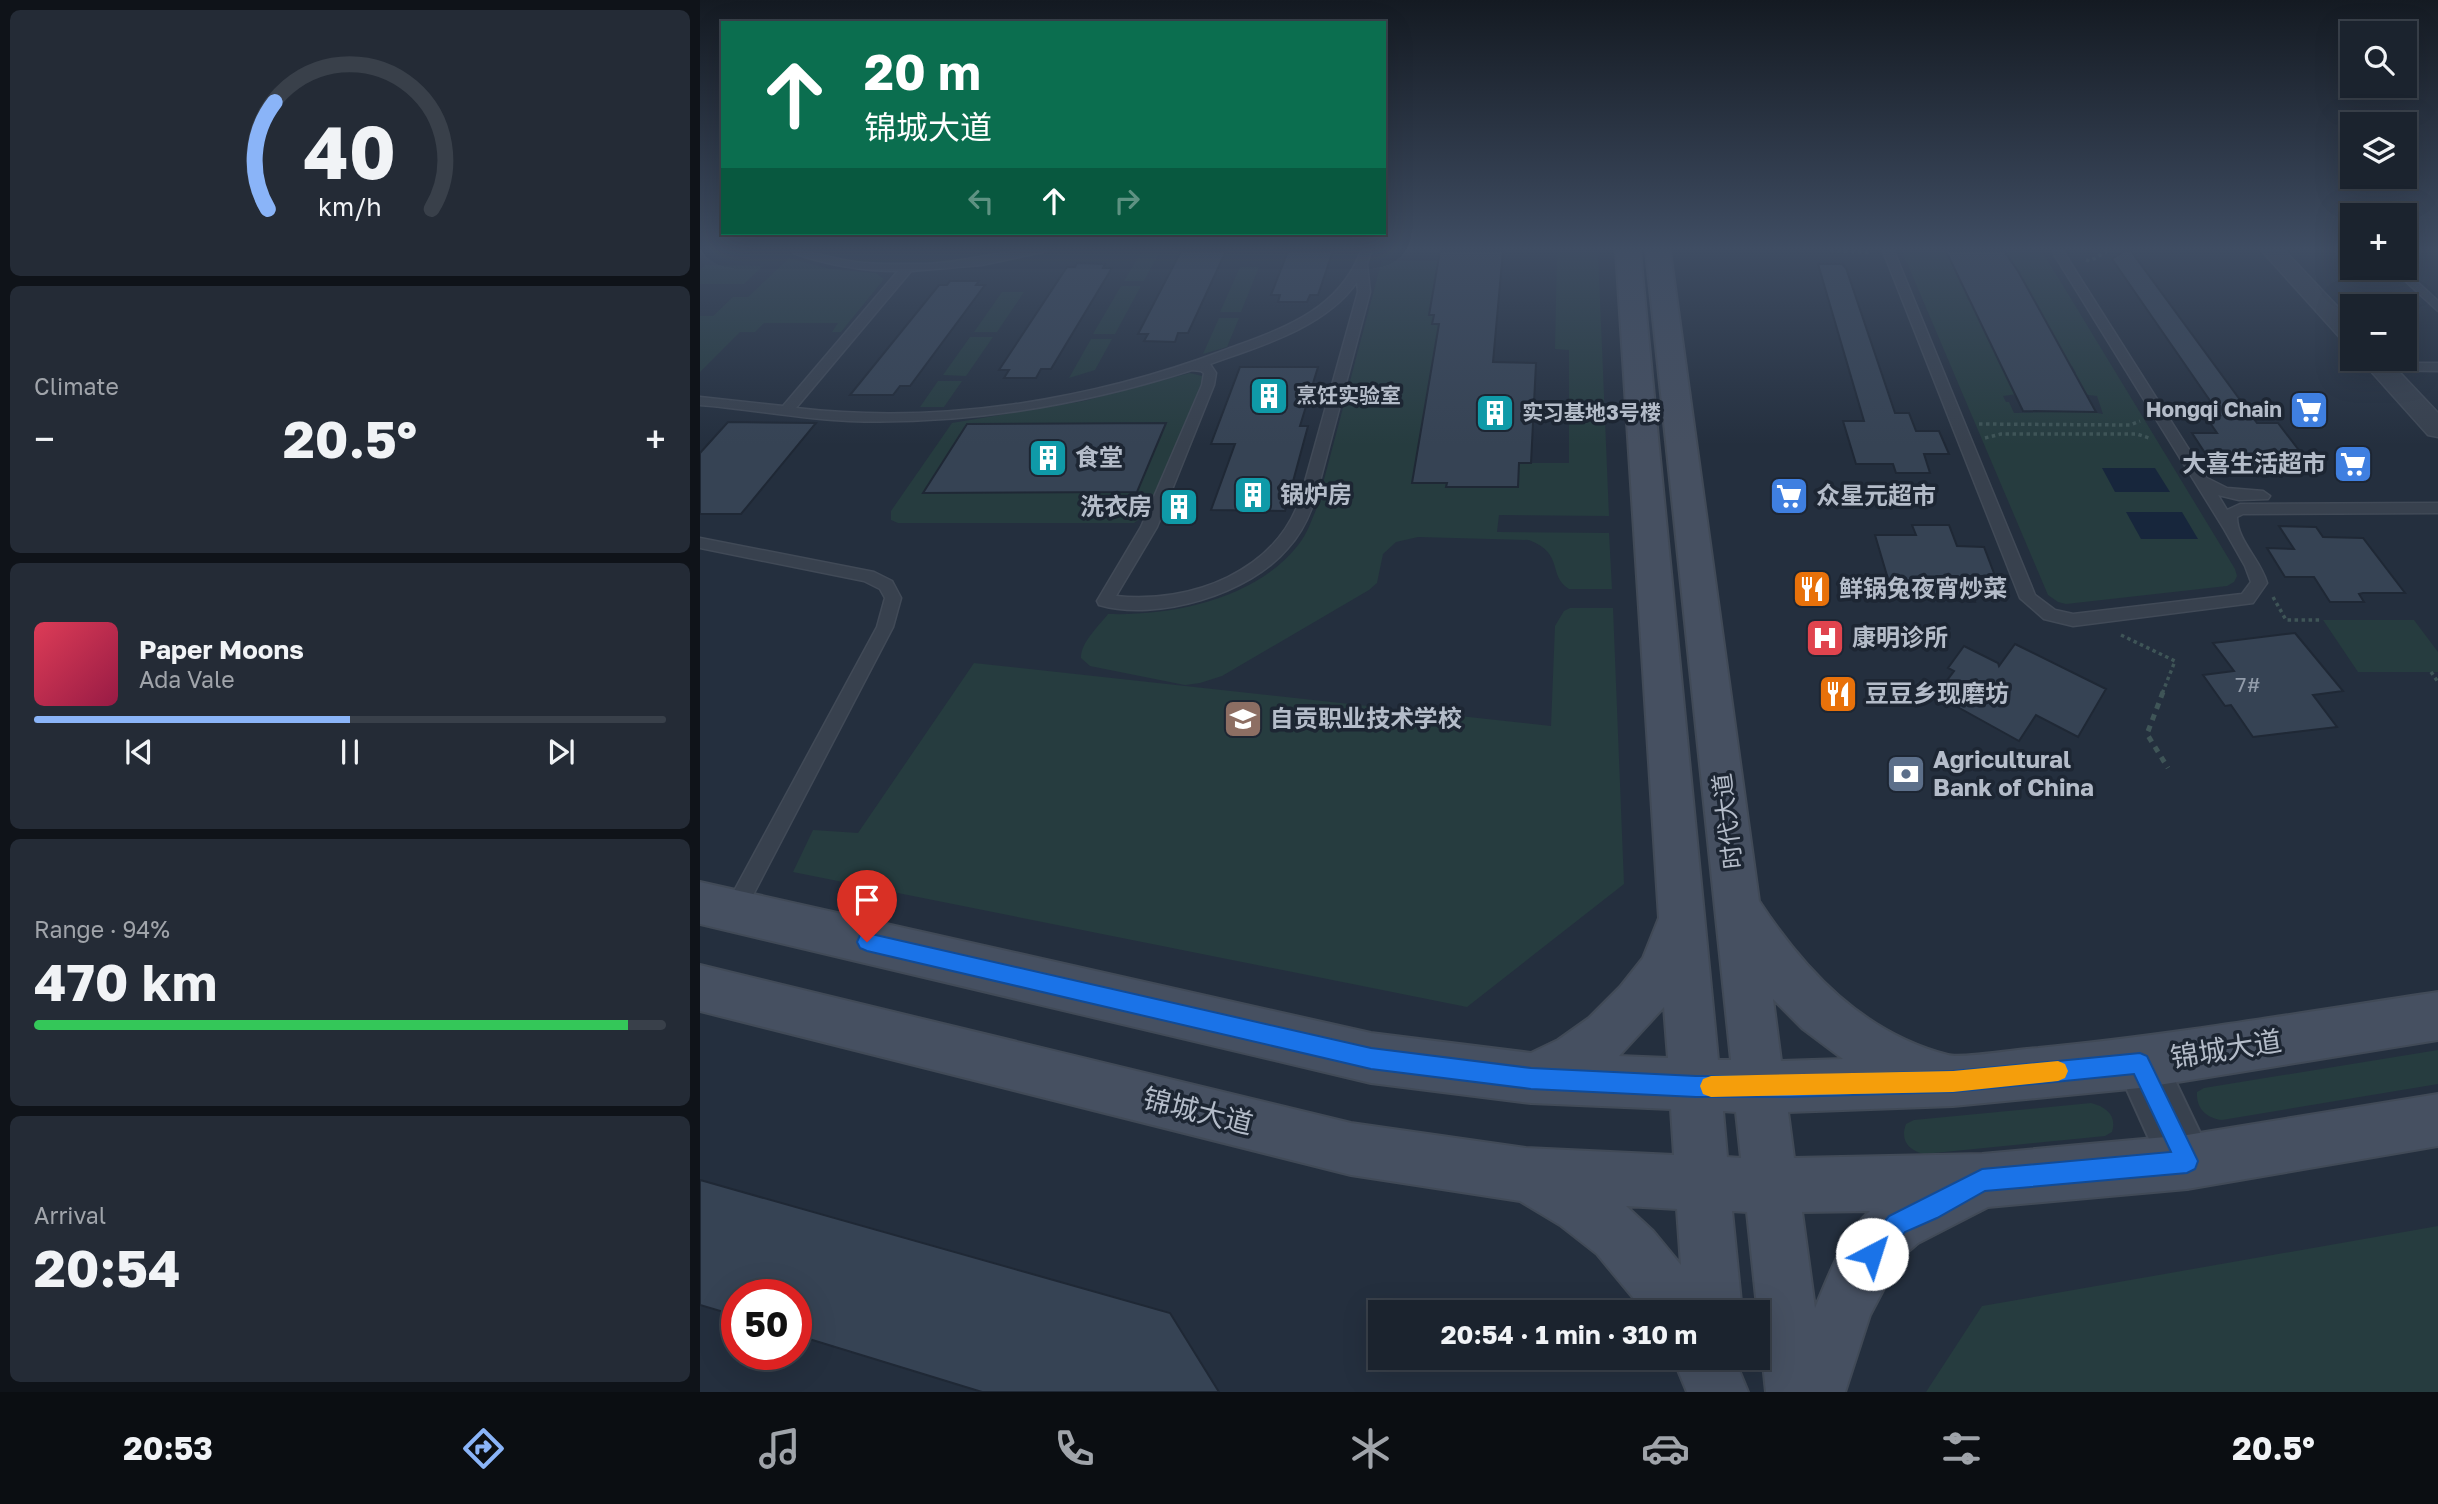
<!DOCTYPE html>
<meta charset="utf-8">
<style>
body{margin:0;font-family:"Golos Text","Noto Sans SC",sans-serif;background:#242b36;color:#f1f3f6;height:100vh;display:flex;flex-direction:column;font-size:26px;white-space:nowrap}
*{box-sizing:border-box;margin:0}
p{font-size:23px;color:#a0a4aa}
.icon{flex:none;width:38px;height:38px;fill:none;stroke:currentColor;stroke-width:2;stroke-linecap:round;stroke-linejoin:round}
.map{position:relative;flex:1;overflow:hidden}
.drawer{display:flex;flex-direction:column;gap:10px;padding:10px;background:#0f1319;width:700px}
.drawer>*{flex:none}
.top-card{position:absolute;left:21px;top:21px;width:665px;height:214px;border-radius:0px;box-shadow:0 7px 28px #0002,0 0 0 2px #39404a;background:#0b6e4f;color:#fff;overflow:hidden}
.tools{position:absolute;left:1640px;top:21px;display:grid;gap:14px}
.tools a{display:grid;place-items:center;width:77px;height:77px;border-radius:0px;background:#1b232e;box-shadow:0 7px 28px #0002,0 0 0 2px #39404a;font-size:35px}
.speed{position:absolute;left:21px;top:1279px;display:flex;gap:14px;font-size:35px;font-weight:700;text-align:center}
.speed>*{display:grid;place-content:center;width:91px;height:91px;border-radius:50%;background:#1b232e;box-shadow:0 7px 28px #0002,0 0 0 2px #39404a;line-height:1}
.speed .limit{border:10px solid #d22;background:#fff;color:#111}
.pin{position:absolute;display:grid;place-items:center;width:60px;height:60px;color:#fff;margin:-72px -30px;border-radius:50% 50% 50% 0;rotate:-45deg;box-shadow:0 0 7px #0007}
.pin .icon{rotate:45deg}
.me{position:absolute;width:77px;margin:-38px;rotate:40deg;stroke-linejoin:round;filter:drop-shadow(0 0 5px #0008)}
.turn{display:flex;align-items:center;gap:24px;height:147px;padding:0 28px;font-size:32px}
.turn .icon{width:91px;height:91px;stroke-width:2.5}
.turn b{display:block;font-size:49px;line-height:60px}
.lanes{display:flex;align-items:center;height:66px;padding:0 28px;background:#0003;justify-content:center;gap:35px;direction:ltr}
.lanes .off{opacity:.35}
.big{font-size:52px;font-weight:700;line-height:1.1}
.drawer .card{flex:1;display:flex;flex-direction:column;justify-content:center;gap:10px;min-width:0;padding:0 24px;border-radius:10px;background:#242b36}
.drawer .dial{align-items:center;gap:0}
.dial svg{height:182px;overflow:visible;fill:none;stroke:#39404a;stroke-width:7;stroke-linecap:round;text-anchor:middle}
.dial text{fill:#f1f3f6;stroke:none}
.song{display:flex;align-items:center;gap:21px}
.cover{width:84px;height:84px;border-radius:10px;background:linear-gradient(135deg,hsl(350 70% 55%),hsl(340 70% 35%))}
.played{height:7px;border-radius:4px;background:linear-gradient(90deg,#8ab4f8 50%,#39404a 50%)}
.keys{display:flex;justify-content:space-around;direction:ltr}
.heat{display:flex;justify-content:space-between;align-items:center;font-size:38px;direction:ltr}
.charge{height:10px;border-radius:5px;background:linear-gradient(90deg,#34c759 94%,#39404a 0)}
.trip{position:absolute;left:668px;top:1300px;width:402px;height:70px;border-radius:0px;background:#1b232e;box-shadow:0 7px 28px #0002,0 0 0 2px #39404a;font-weight:700;line-height:70px;text-align:center}
.tab-bar{display:flex;height:112px;justify-content:space-around;align-items:center;background:#0b0e12;color:#a0a4aa}
.tab-bar .icon{width:49px;height:49px}
.tab-bar .selected{color:#8ab4f8}
.tab-bar b{font-size:32px;color:#f1f3f6}
main{display:flex;flex:1;min-height:0}
.map>svg:first-child{display:block}
.green{fill:#263c3f;fill-rule:evenodd}
.water{fill:#17263c}
.building{fill:#364354;stroke:#1f2835;stroke-width:2}
.lines{fill:none;stroke-linecap:round;stroke-linejoin:round}
.service-casing{stroke:#414a57;stroke-width:3}
.minor-casing{stroke:#414a57;stroke-width:3}
.tertiary-casing{stroke:#414a57;stroke-width:4}
.secondary-casing{stroke:#414a57;stroke-width:4}
.path-far1{stroke:#3f5557;stroke-width:3.5;stroke-dasharray:3.5 3.5;stroke-linecap:butt}
.path{stroke:#3f5557;stroke-width:5;stroke-dasharray:6 6;stroke-linecap:butt}
.service{fill:#38414e;fill-rule:evenodd}
.minor{fill:#38414e;fill-rule:evenodd}
.tertiary{fill:#38414e;fill-rule:evenodd}
.secondary{fill:#465061;fill-rule:evenodd}
.route{fill:#1a73e8;stroke:#114b97;stroke-width:2}
.slow{fill:#f59e0b}
.labels{text-anchor:middle;stroke-width:7;stroke-linejoin:round;paint-order:stroke}
.far-poi-label{font-size:21px;font-weight:bold;fill:#b4bcc9;stroke:#1d2633;text-anchor:start}
.number-label{font-size:21px;fill:#929caa}
.poi-label{font-size:24px;font-weight:bold;fill:#b4bcc9;stroke:#1d2633;text-anchor:start}
.street-label{font-size:24px;fill:#b4bcc9;stroke:#1d2633}
.near-street-label{font-size:28px;fill:#b4bcc9;stroke:#1d2633}
</style>
<main>
<section class="drawer">
<div class="card dial"><svg viewBox="0 0 100 80">
<path d="M14 69A42 42 0 1 1 86 69"/>
<path d="M14 69A42 42 0 0 1 17 22" stroke="#8ab4f8"/>
<text x="50" y="56" font-size="32" font-weight="700">40</text>
<text x="50" y="72" font-size="11">km/h</text>
</svg></div>
<div class="card"><p>Climate</p>
<div class="heat"><a>−</a><b class="big">20.5°</b><a>+</a></div>
</div>
<div class="card">
<div class="song"><i class="cover"></i><div><b>Paper Moons</b><p>Ada Vale</p></div></div>
<div class="played"></div>
<div class="keys"><svg class="icon" aria-label="previous" viewBox="0 0 24 24"><path d="M18 5L8 12l10 7zM5 5v14"/></svg><svg class="icon" aria-label="pause" viewBox="0 0 24 24"><path d="M8 5v14M16 5v14"/></svg><svg class="icon" aria-label="next" viewBox="0 0 24 24"><path d="M6 5l10 7-10 7zM19 5v14"/></svg></div>
</div>
<div class="card"><p>Range · 94%</p><b class="big">470 km</b><div class="charge"></div></div>
<div class="card"><p>Arrival</p><b class="big">20:54</b></div>
</section>
<div class="map">
<svg width="1738" height="1392" viewBox="0 0 1738 1392">
<rect width="100%" height="100%" fill="#242f3e"/>
<!-- green -->
<path class="green" d="M442,251H460L444,281H424Z
M857,251H898L909,516L799,515L797,532L909,533L912,589H869C847,575 865,554 829,540L718,537L696,542L683,554L677,583L669,590L522,676L500,683L485,685L390,666L381,658C381,642 398,627 408,614C473,616 557,599 599,544C607,534 611,521 616,510L682,260L738,261L729,314L734,315L732,324H739L746,486H818L819,463H869V350L855,349Z
M1202,251H1246L1249,257L1321,278L1304,251H1342L1535,569L1537,576L1534,582L1527,586L1366,604L1358,602L1348,595ZM1311,299H1334L1349,333H1353L1356,340H1332ZM1372,366L1376,373L1372,374V393L1397,396L1403,414L1387,411L1314,413L1309,402H1306L1303,396L1325,393L1322,386H1311L1302,368Z
M89,258L130,269L176,273L184,279L141,332H132L138,323H64L55,332H40L0,372V316H13L33,297H48Z
M5,265L63,266L44,284H0V270Z
M540,267H559L541,312H520Z
M421,286H441L415,334H393Z
M302,292H324L297,332H274Z
M519,318H539L527,347L503,354Z
M270,337H293L266,376L243,375Z
M391,339H412L395,370L369,378Z
M490,373L502,376L503,381L449,512L434,523H198L191,520V511L252,423L384,401ZM465,423L436,492L224,493L267,424Z
M238,381H262L244,407H220Z
M870,608H913L924,884L767,1007L93,872L113,830L158,833L274,663L851,726L855,626L864,611Z
M1623,620H1714L1738,652V672H1658Z
M1738,1050V1084L1522,1120C1506,1118 1496,1108 1497,1092L1504,1088Z
M1391,1103C1407,1107 1417,1116 1412,1132L1405,1136L1224,1154C1208,1150 1200,1140 1206,1124L1214,1120Z
M1738,1226V1392H1226L1282,1306Z"/>
<!-- water -->
<path class="water" d="M1402,468H1455L1470,492H1415Z
M1426,512H1482L1498,539H1441Z"/>
<!-- building -->
<path class="building" d="M481,251H526L488,333H478L475,342L444,341L448,334H438Z
M588,251H633L618,295H610L607,302H578L580,295H571Z
M740,251H803L793,362L836,363L831,463H819L818,487H746L747,483H712L739,324H732L734,315H729Z
M1246,251H1304L1318,271L1396,412L1323,411Z
M1424,251H1431L1557,423H1578L1611,466H1574L1580,475H1545L1532,456H1507L1492,433H1517L1504,414L1520,415L1412,259Z
M377,263L405,264L403,268H412L351,369H341L336,378H304L309,370H299L367,267H375Z
M1118,264H1142L1146,268L1195,413H1209L1216,431H1239L1249,454H1224L1230,473H1196L1193,464H1156L1143,421H1164Z
M250,281H279L276,285H285L210,386H200L193,395H150L239,285H247Z
M540,367H618L600,426H608L585,511L511,510L535,444H511Z
M28,422L116,423L41,514H0V453Z
M466,423L437,492L223,493L267,424Z
M1212,525H1249L1257,546L1284,547L1295,576H1266L1275,602L1236,599L1233,589H1191L1175,535H1216Z
M1579,526L1616,527L1623,537L1663,538L1705,593H1663L1659,594L1664,602H1630L1614,577H1585L1567,548L1594,549Z
M1595,633L1643,691L1613,695L1637,727L1553,737L1531,705L1525,706L1503,675L1534,671L1513,643Z
M1315,644L1406,689L1378,737L1336,715L1319,741L1236,695L1254,671L1248,668L1264,646L1298,663L1299,666Z
M0,1180L470,1313L519,1392H282L96,1335V1295H37V1316L0,1305Z"/>
<g class="lines">
<!-- service casing -->
<g class="service-casing">
<path id="service" d="M92,251C113,251 133,259 155,262C176,265 199,264 218,264C261,265 305,247 347,251L282,265L211,271L96,408C239,425 390,401 525,350C581,329 638,312 661,251H671L667,264L670,292L616,496C610,515 602,533 588,548C550,594 457,622 399,605L397,601L441,527L502,385L504,373L501,371L492,370C382,405 265,425 149,421C99,419 50,409 0,405V397L83,406L198,271C162,271 128,265 93,253ZM657,282L658,292L601,496C577,572 490,604 416,596L457,527L514,385L516,373L510,364C560,346 625,328 657,282Z
M1183,251H1194L1335,595L1355,610L1373,614L1542,594L1551,582L1545,566L1524,529L1352,251H1363L1507,478L1527,488L1563,491L1570,496L1568,499L1539,500L1518,495L1527,510L1540,504L1738,503V513L1543,514L1537,517C1537,541 1561,560 1567,583L1553,603L1373,626L1344,619L1320,598Z
M1691,268H1702L1738,301V311Z
M1680,363H1738V371L1675,370V364Z
M0,538L174,572L192,581L201,598L193,627L41,918L34,921L27,918L24,911L27,904L177,627L185,598L180,589L164,581L0,548Z"/>
</g>
<!-- minor casing -->
<g class="minor-casing">
<path id="minor" d="M1562,251H1585L1652,322V343L1643,341Z
M1660,359H1687L1738,413V437L1728,435Z"/>
</g>
<!-- tertiary casing -->
<g class="tertiary-casing">
<path id="tertiary" d="M1440,1038L1458,1045L1514,1162L1506,1181L1487,1189L1468,1181L1415,1063L1422,1045Z"/>
</g>
<!-- secondary casing -->
<g class="secondary-casing">
<path id="secondary" d="M916,251H940L1018,1060H1031L946,251H970L1059,901C1105,971 1163,1033 1248,1055C1262,1059 1319,1049 1338,1048C1472,1035 1605,1012 1738,992V1040L1440,1088L1253,1106L1088,1112L1094,1158L1282,1154L1487,1135L1738,1094V1146L1487,1189L1288,1207L1218,1243L1204,1255L1192,1273L1170,1315L1145,1392H1066L1047,1212L1032,1211L1042,1312H945L897,1254L860,1225L820,1201L651,1175L0,1011V965L651,1123L826,1148L974,1155L971,1109L831,1103L671,1083L0,924V882L671,1033L831,1053L858,1040L889,1018L920,987L943,958L959,918ZM1073,999L1103,1029L1143,1059L1081,1061ZM964,1007L968,1058L919,1056ZM1023,1111L1036,1112L1041,1158L1027,1157ZM926,1206L977,1209L981,1265L953,1231ZM1170,1211C1143,1235 1129,1275 1115,1308L1102,1212Z
M973,1358H1034L1048,1392H987Z"/>
</g>
<!-- path-far1 -->
<path class="path-far1" d="M1130,251L1170,252
M1386,260L1390,261L1407,251
M1279,424L1430,425L1440,421
M1285,438L1301,434H1437L1449,438
M1573,597L1586,620H1622
M1421,635L1475,661L1462,694
M1731,672L1738,682"/>
<!-- path -->
<path class="path" d="M1463,692L1447,734L1468,768"/>
<!-- service -->
<use href="#service" class="service"/>
<!-- minor -->
<use href="#minor" class="minor"/>
<!-- tertiary -->
<use href="#tertiary" class="tertiary"/>
<!-- secondary -->
<use href="#secondary" class="secondary"/>
</g>
<!-- sky -->
<linearGradient id="sky" x2="0" y2="1"><stop stop-color="#141a22"/><stop offset="0.56" stop-color="#3f4d63"/><stop offset="1" stop-color="#3f4d63" stop-opacity="0"/></linearGradient>
<rect width="1738" height="445" fill="url(#sky)"/>
<!-- route -->
<path class="route" d="M167,933L671,1048L831,1068L996,1076H1088L1253,1071L1440,1053L1447,1056L1498,1161L1495,1169L1487,1173L1285,1191L1237,1218L1205,1232L1180,1262L1172,1265L1164,1262L1160,1254L1164,1245L1189,1216L1282,1169L1471,1152L1434,1074L1253,1092L1088,1097H996L831,1089L671,1069L167,951L160,948L157,942L160,935Z"/>
<!-- slow -->
<path class="slow" d="M1358,1061L1365,1064L1368,1071L1365,1078L1358,1081L1253,1092L1011,1097L1003,1094L1000,1086L1003,1079L1011,1076L1253,1071Z"/>
<!-- icons -->
<defs>
<g id="building-square" transform="scale(2.0125)"><rect x="-9" y="-9" width="18" height="18" rx="4" fill="#0f9aa8" stroke="#1d2633"/><path d="M-4-6H4V6H1V3H-1V6H-4ZM-2.5-4.3h1.7v1.8h-1.7ZM.8-4.3h1.7v1.8H.8ZM-2.5-1h1.7V.8h-1.7ZM.8-1h1.7V.8H.8Z" fill="#fff"/></g>
<g id="supermarket-square" transform="scale(2.0125)"><rect x="-9" y="-9" width="18" height="18" rx="4" fill="#3f7fe0" stroke="#1d2633"/><path d="M-6-5.5h2.5l.6 2H6L4.5 2H-2.5L-4.4-4H-6ZM-1.5 3.2a1.3 1.3 0 1 0 .1 0ZM3 3.2a1.3 1.3 0 1 0 .1 0Z" fill="#fff"/></g>
<g id="restaurant-square" transform="scale(2.0125)"><rect x="-9" y="-9" width="18" height="18" rx="4" fill="#e8710a" stroke="#1d2633"/><path d="M-5-6h1v4h1v-4h1v4h1v-4h1v5L-1.5 .5V6h-2V.5L-5-1ZM5-6V6H3V1.5H1.5Q1.5-4 5-6Z" fill="#fff"/></g>
<g id="hospital-square" transform="scale(2.0125)"><rect x="-9" y="-9" width="18" height="18" rx="4" fill="#e0444e" stroke="#1d2633"/><path d="M-5-5h3v3.5h4V-5h3V5h-3V1.5h-4V5h-3Z" fill="#fff"/></g>
<g id="school-square" transform="scale(2.0125)"><rect x="-9" y="-9" width="18" height="18" rx="4" fill="#8d6e63" stroke="#1d2633"/><path d="M0-5L7-2L0 1L-7-2ZM-4 1L0 2.5L4 1V4Q0 6-4 4Z" fill="#fff"/></g>
<g id="bank-square" transform="scale(2.0125)"><rect x="-9" y="-9" width="18" height="18" rx="4" fill="#5c6f8a" stroke="#1d2633"/><path d="M-6-4H6V4H-6ZM0-2.3a2.3 2.3 0 1 0 0 4.6a2.3 2.3 0 1 0 0-4.6Z" fill="#fff"/></g>
</defs>
<g fill-rule="evenodd">
<use href="#building-square" x="569" y="396"/>
<use href="#supermarket-square" x="1609" y="410"/>
<use href="#building-square" x="795" y="413"/>
<use href="#building-square" x="348" y="458"/>
<use href="#supermarket-square" x="1653" y="464"/>
<use href="#building-square" x="553" y="495"/>
<use href="#supermarket-square" x="1089" y="496"/>
<use href="#building-square" x="479" y="507"/>
<use href="#restaurant-square" x="1112" y="589"/>
<use href="#hospital-square" x="1125" y="638"/>
<use href="#restaurant-square" x="1138" y="694"/>
<use href="#school-square" x="543" y="719"/>
<use href="#bank-square" x="1206" y="774"/>
</g>
<g class="labels">
<!-- far-poi labels -->
<g class="far-poi-label">
<text x="596" y="403">烹饪实验室</text>
<text x="1582" y="417" text-anchor="end">Hongqi Chain</text>
<text x="822" y="420">实习基地3号楼</text>
</g>
<!-- number labels -->
<g class="number-label">
<text x="1548" y="692">7#</text>
</g>
<!-- poi labels -->
<g class="poi-label">
<text x="375" y="466">食堂</text>
<text x="1626" y="472" text-anchor="end">大喜生活超市</text>
<text x="580" y="503">锅炉房</text>
<text x="1116" y="504">众星元超市</text>
<text x="452" y="515" text-anchor="end">洗衣房</text>
<text x="1139" y="597">鲜锅兔夜宵炒菜</text>
<text x="1152" y="646">康明诊所</text>
<text x="1165" y="702">豆豆乡现磨坊</text>
<text x="570" y="727">自贡职业技术学校</text>
<text x="1233" y="768">Agricultural<tspan x="1233" dy="28">Bank of China</tspan></text>
</g>
<!-- street labels -->
<g class="street-label">
<text transform="translate(1028 821) rotate(-97)" y="8">时代大道</text>
</g>
<!-- near-street labels -->
<g class="near-street-label">
<text transform="translate(1526 1049) rotate(-9)" y="10">锦城大道</text>
<text transform="translate(498 1111) rotate(14)" y="10">锦城大道</text>
</g>
</g>
</svg>
<div class="tools">
<a><svg class="icon" aria-label="search" viewBox="0 0 24 24"><circle cx="10" cy="10" r="6"/><path d="M15 15l6 6"/></svg></a>
<a><svg class="icon" aria-label="layers" viewBox="0 0 24 24"><path d="M12 4l9 5-9 5-9-5zM3 14l9 5 9-5"/></svg></a>
<a>+</a>
<a>−</a>
</div>
<div class="speed"><div class="limit">50</div></div>
<div class="pin" style="left:167px;top:942px;background:#d93025"><svg class="icon" aria-label="arrive" viewBox="0 0 24 24"><path d="M6 21V4h12l-3 4 3 4H6"/></svg></div>
<svg class="me" style="left:1172px;top:1254px" viewBox="-20 -20 40 40"><circle r="19" fill="#fff"/><path d="M0-13L10 11 0 6-10 11z" fill="#1a73e8"/></svg>
<div class="trip">20:54 · 1 min · 310 m</div>
<div class="top-card">
<div class="turn"><svg class="icon" aria-label="ahead" viewBox="0 0 24 24"><path d="M12 20V5M6 11l6-6 6 6"/></svg><div><b>20 m</b>锦城大道</div></div>
<div class="lanes"><svg class="icon off" aria-label="left" viewBox="0 0 24 24"><path d="M17 20v-9H6M10 6l-5 5 5 5"/></svg><svg class="icon" aria-label="ahead" viewBox="0 0 24 24"><path d="M12 20V5M6 11l6-6 6 6"/></svg><svg class="icon off" aria-label="right" viewBox="0 0 24 24"><path d="M7 20v-9h11M14 6l5 5-5 5"/></svg></div>
</div>
</div>
</main>
<nav class="tab-bar">
<b>20:53</b>
<svg class="icon selected" aria-label="directions" viewBox="0 0 24 24"><path d="M12 3l9 9-9 9-9-9zM9 14v-3h6M13 9l2 2-2 2"/></svg>
<svg class="icon" aria-label="music" viewBox="0 0 24 24"><path d="M9 18V5l10-2v13"/><circle cx="6" cy="18" r="3"/><circle cx="16" cy="16" r="3"/></svg>
<svg class="icon" aria-label="phone" viewBox="0 0 24 24"><path d="M5 4h4l2 5-3 2q2 4 5 5l2-3 5 2v4C11 20 4 13 5 4z"/></svg>
<svg class="icon" aria-label="climate" viewBox="0 0 24 24"><path d="M12 3v18M4 7l16 10M4 17L20 7"/></svg>
<svg class="icon" aria-label="car" viewBox="0 0 24 24"><path d="M5 17H2v-5l4-1 3-4h7l3 4 3 1v5h-3M9 17h6M6 11h13"/><circle cx="7" cy="17" r="2"/><circle cx="17" cy="17" r="2"/></svg>
<svg class="icon" aria-label="filters" viewBox="0 0 24 24"><path d="M4 7h16M4 17h16"/><circle cx="9" cy="7" r="2"/><circle cx="15" cy="17" r="2"/></svg>
<b>20.5°</b>
</nav>
